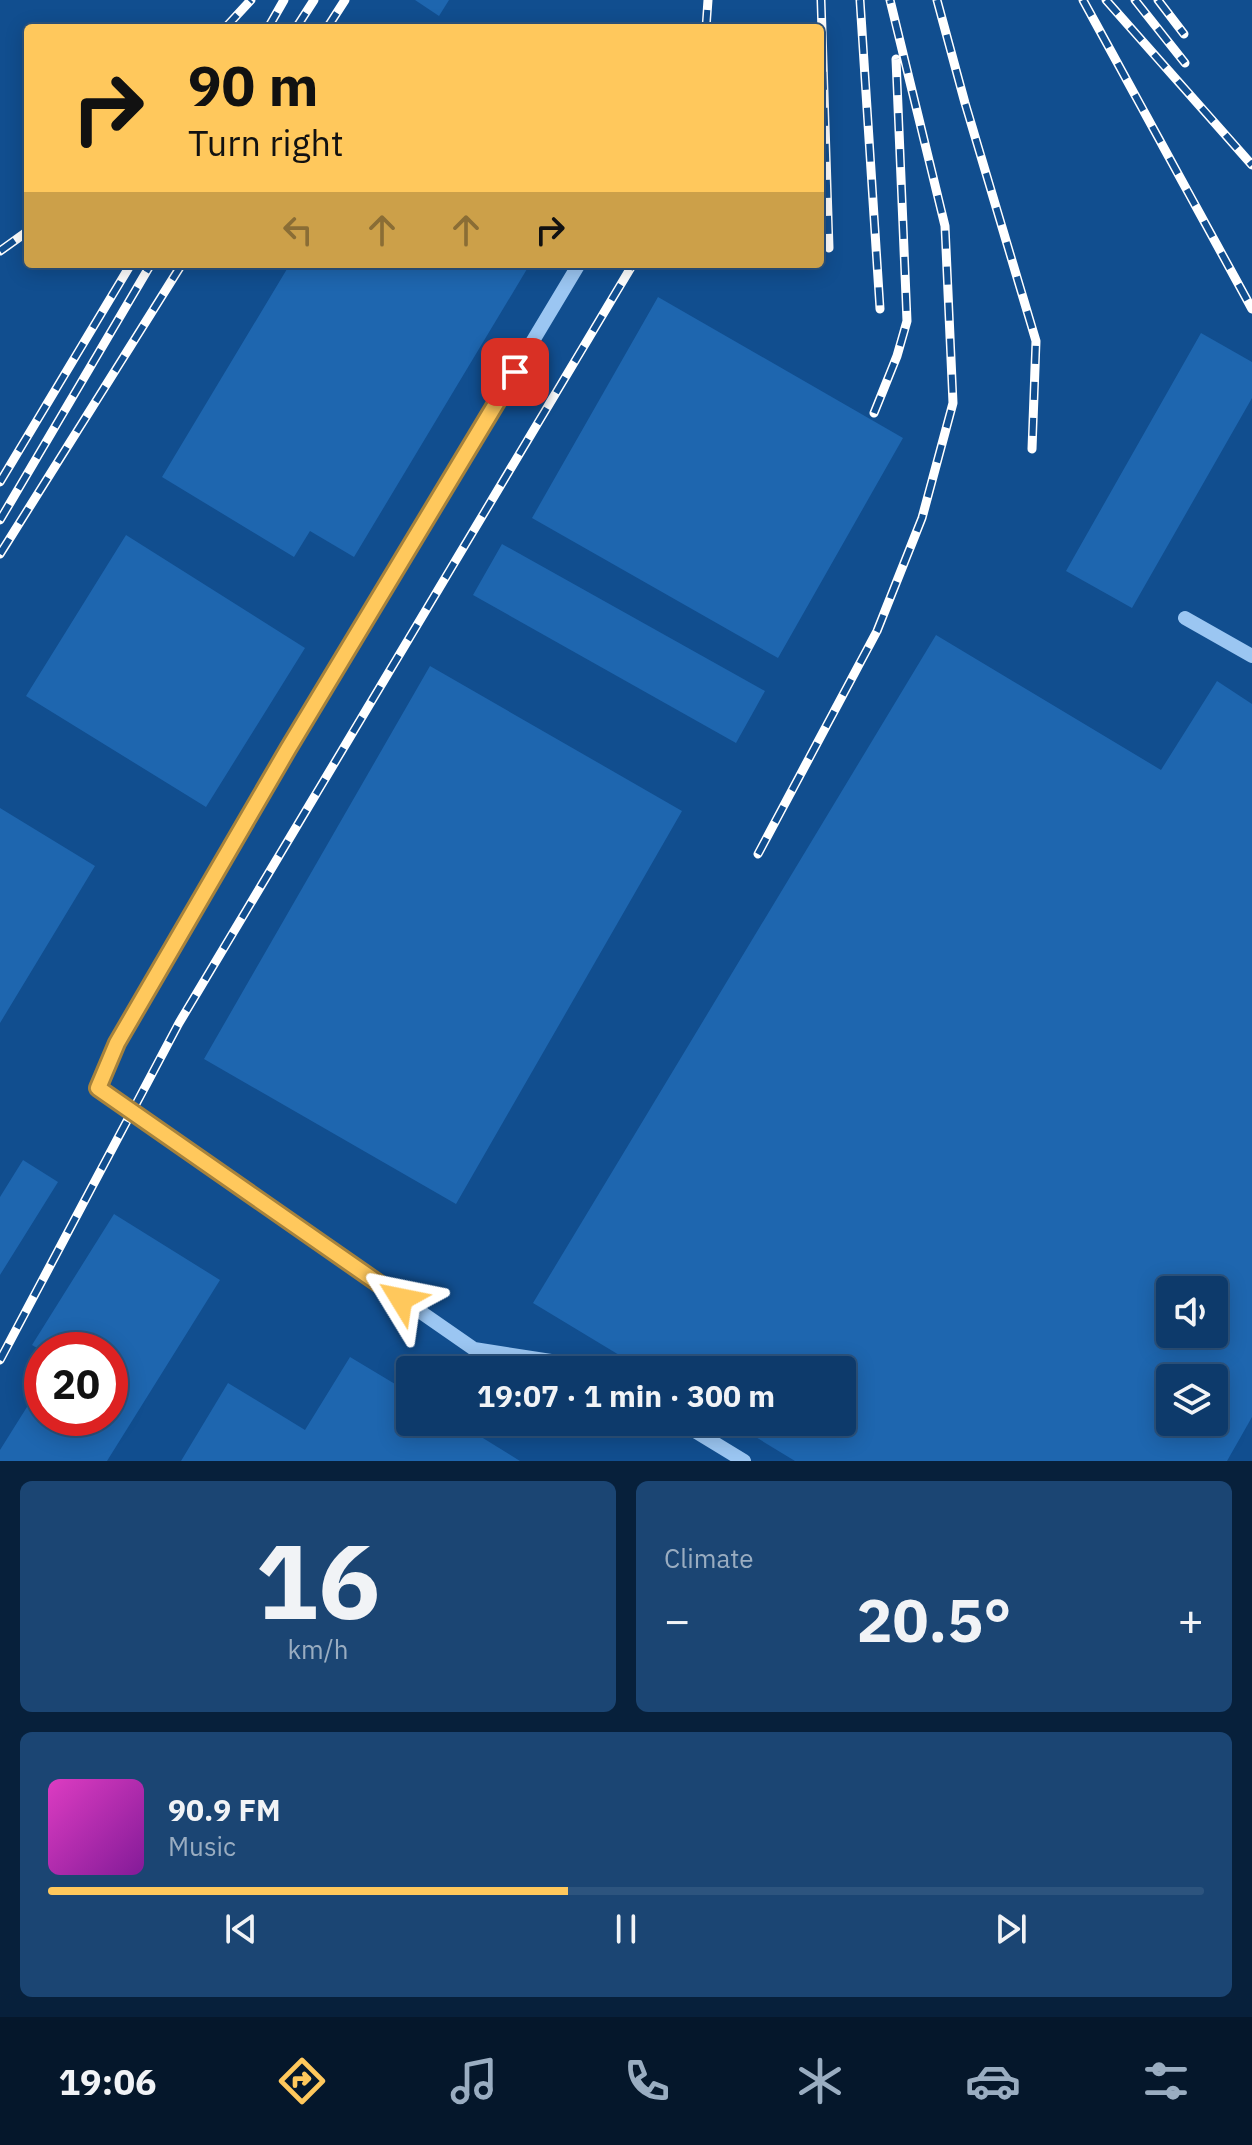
<!DOCTYPE html>
<meta charset="utf-8">
<style>
body{margin:0;font-family:"IBM Plex Sans",sans-serif;background:#1b4573;color:#f1f3f6;height:100vh;display:flex;flex-direction:column;font-size:30px;white-space:nowrap}
*{box-sizing:border-box;margin:0}
p{font-size:26px;color:#9aadc1}
.icon{flex:none;width:44px;height:44px;fill:none;stroke:currentColor;stroke-width:2;stroke-linecap:round;stroke-linejoin:round}
.map{position:relative;height:1461px;overflow:hidden}
.details{display:flex;flex-direction:column;gap:20px;padding:20px;background:#07203b;flex:1}
.details>*{flex:none}
.hud{position:absolute;left:24px;top:24px;width:800px;height:244px;border-radius:8px;box-shadow:0 4px 20px #0003,0 0 0 2px #2d547e;background:#ffc85c;color:#111;overflow:hidden}
.tools{position:absolute;left:1156px;top:1276px;display:grid;gap:16px}
.tools a{display:grid;place-items:center;width:72px;height:72px;border-radius:8px;background:#0d3a6b;box-shadow:0 4px 20px #0003,0 0 0 2px #2d547e;font-size:40px}
.speed{position:absolute;left:24px;top:1332px;display:flex;gap:16px;font-size:40px;font-weight:700;text-align:center}
.speed>*{display:grid;place-content:center;width:104px;height:104px;border-radius:50%;background:#0d3a6b;box-shadow:0 4px 20px #0003,0 0 0 2px #2d547e;line-height:1}
.speed .limit{border:12px solid #d22;background:#fff;color:#111}
.pin{position:absolute;display:grid;place-items:center;width:68px;height:68px;color:#fff;margin:-34px;border-radius:16px;box-shadow:0 4px 12px #0006}
.me{position:absolute;width:88px;margin:-44px;rotate:305deg;stroke-linejoin:round;filter:drop-shadow(0 0 6px #0008)}
.turn{display:flex;align-items:center;gap:28px;height:168px;padding:0 32px;font-size:36px}
.turn .icon{width:104px;height:104px;stroke-width:2.5}
.turn b{display:block;font-size:56px;line-height:68px}
.lanes{display:flex;align-items:center;height:76px;padding:0 32px;background:#0003;justify-content:center;gap:40px;direction:ltr}
.lanes .off{opacity:.35}
.big{font-size:60px;font-weight:800;line-height:1.1}
.details .tile{flex:1;display:flex;flex-direction:column;justify-content:center;gap:12px;min-width:0;padding:0 28px;border-radius:12px;background:#1b4573}
.details .dial{align-items:center;gap:0}
.dial b{font-size:104px;line-height:1}
.song{display:flex;align-items:center;gap:24px}
.cover{width:96px;height:96px;border-radius:12px;background:linear-gradient(135deg,hsl(310 70% 55%),hsl(290 70% 35%))}
.played{height:8px;border-radius:4px;background:linear-gradient(90deg,#ffc85c 45%,#2d547e 45%)}
.keys{display:flex;justify-content:space-around;direction:ltr}
.heat{display:flex;justify-content:space-between;align-items:center;font-size:44px;direction:ltr}
.details .tiles{flex:1;display:grid;gap:20px;grid-template-columns:1fr 1fr}
.tile:last-child{grid-column:span 2}
.trip{position:absolute;left:396px;top:1356px;width:460px;height:80px;border-radius:8px;background:#0d3a6b;box-shadow:0 4px 20px #0003,0 0 0 2px #2d547e;font-weight:800;line-height:80px;text-align:center}
.tabs{display:flex;height:128px;justify-content:space-around;align-items:center;background:#05172b;color:#9aadc1}
.tabs .icon{width:56px;height:56px}
.tabs .active{color:#ffc85c}
.tabs b{font-size:36px;color:#f1f3f6}
.map>svg:first-child{display:block}
.building{fill:#1e66af;fill-rule:evenodd}
.lines{fill:none;stroke-linecap:round;stroke-linejoin:round}
.minor{stroke:#9bc6f2;stroke-width:14}
.rail-casing{stroke:#fff;stroke-width:9}
.rail{stroke:#114e8f;stroke-width:6;stroke-dasharray:18;stroke-linecap:butt}
.route-casing{stroke:#a6823c;stroke-width:20}
.route{stroke:#ffc85c;stroke-width:14}
</style>
<div class="map">
<svg width="1252" height="1461" viewBox="0 0 1252 1461">
<rect width="100%" height="100%" fill="#114e8f"/>
<!-- building -->
<path class="building" d="M415,0H449L439,16Z
M290,264H530L354,557L310,531L294,557L162,477Z
M658,297L903,438L778,658L532,518Z
M1201,333L1252,362V398L1132,608L1066,571Z
M126,535L305,648L206,807L26,696Z
M502,544L765,691L736,743L473,595Z
M936,635L1161,770L1217,681L1252,704V1417L1227,1461H795L731,1422H842V1370H644L533,1303ZM1170,1290H1214V1334H1170ZM1170,1378H1214V1422H1170Z
M430,666L682,811L456,1204L204,1059Z
M0,808L95,866L0,1023Z
M23,1160L58,1182L0,1275V1197Z
M114,1214L220,1280L107,1461H0V1450L42,1383V1418H110V1350L42,1351L32,1345Z
M350,1357L410,1393V1422H457L520,1461H181L228,1383L305,1430Z"/>
<g class="lines">
<!-- minor -->
<path class="minor" d="M579,264L288,749L117,1043L98,1088L474,1349L590,1367L595,1370
M1185,618L1252,656
M680,1422L744,1461"/>
<!-- rail casing -->
<g class="rail-casing">
<path id="rail" d="M821,0L829,248
M860,0L880,309
M937,0L965,103L1036,341L1032,449
M1083,0L1252,309
M1106,0L1252,165
M1135,0L1185,63
M1158,0L1184,34
M225,28L251,0
M268,28L284,0
M296,28L314,0
M327,28L345,0
M706,28L708,0
M0,251L28,231
M874,413L897,356L907,321L896,59
M0,482L131,264
M0,520L151,264
M0,554L182,264
M758,854L877,631L922,518L953,403L945,226L890,0
M0,1360L179,1023L633,264"/>
</g>
<!-- rail -->
<use href="#rail" class="rail"/>
</g>
<g class="lines">
<!-- route casing -->
<g class="route-casing">
<path id="route" d="M401,1299L98,1088L117,1043L288,749L515,372"/>
</g>
<!-- route -->
<use href="#route" class="route"/>
</g>
</svg>
<div class="tools">
<a><svg class="icon" aria-label="sound" viewBox="0 0 24 24"><path d="M4 9h4l5-4v14l-5-4H4zM17 9q2 3 0 6"/></svg></a>
<a><svg class="icon" aria-label="layers" viewBox="0 0 24 24"><path d="M12 4l9 5-9 5-9-5zM3 14l9 5 9-5"/></svg></a>
</div>
<div class="speed"><div class="limit">20</div></div>
<div class="pin" style="left:515px;top:372px;background:#d93025"><svg class="icon" aria-label="arrive" viewBox="0 0 24 24"><path d="M6 21V4h12l-3 4 3 4H6"/></svg></div>
<svg class="me" style="left:401px;top:1299px" viewBox="-20 -20 40 40"><path d="M0-17L14 15 0 8-14 15z" fill="#ffc85c" stroke="#fff" stroke-width="4"/></svg>
<div class="trip">19:07 · 1 min · 300 m</div>
<div class="hud">
<div class="turn"><svg class="icon" aria-label="right" viewBox="0 0 24 24"><path d="M7 20v-9h11M14 6l5 5-5 5"/></svg><div><b>90 m</b>Turn right</div></div>
<div class="lanes"><svg class="icon off" aria-label="left" viewBox="0 0 24 24"><path d="M17 20v-9H6M10 6l-5 5 5 5"/></svg><svg class="icon off" aria-label="ahead" viewBox="0 0 24 24"><path d="M12 20V5M6 11l6-6 6 6"/></svg><svg class="icon off" aria-label="ahead" viewBox="0 0 24 24"><path d="M12 20V5M6 11l6-6 6 6"/></svg><svg class="icon" aria-label="right" viewBox="0 0 24 24"><path d="M7 20v-9h11M14 6l5 5-5 5"/></svg></div>
</div>
</div>
<section class="details">
<div class="tiles">
<div class="tile dial"><b>16</b><p>km/h</p></div>
<div class="tile"><p>Climate</p>
<div class="heat"><a>−</a><b class="big">20.5°</b><a>+</a></div>
</div>
<div class="tile">
<div class="song"><i class="cover"></i><div><b>90.9 FM</b><p>Music</p></div></div>
<div class="played"></div>
<div class="keys"><svg class="icon" aria-label="previous" viewBox="0 0 24 24"><path d="M18 5L8 12l10 7zM5 5v14"/></svg><svg class="icon" aria-label="pause" viewBox="0 0 24 24"><path d="M8 5v14M16 5v14"/></svg><svg class="icon" aria-label="next" viewBox="0 0 24 24"><path d="M6 5l10 7-10 7zM19 5v14"/></svg></div>
</div>
</div>
</section>
<nav class="tabs">
<b>19:06</b>
<svg class="icon active" aria-label="directions" viewBox="0 0 24 24"><path d="M12 3l9 9-9 9-9-9zM9 14v-3h6M13 9l2 2-2 2"/></svg>
<svg class="icon" aria-label="music" viewBox="0 0 24 24"><path d="M9 18V5l10-2v13"/><circle cx="6" cy="18" r="3"/><circle cx="16" cy="16" r="3"/></svg>
<svg class="icon" aria-label="phone" viewBox="0 0 24 24"><path d="M5 4h4l2 5-3 2q2 4 5 5l2-3 5 2v4C11 20 4 13 5 4z"/></svg>
<svg class="icon" aria-label="climate" viewBox="0 0 24 24"><path d="M12 3v18M4 7l16 10M4 17L20 7"/></svg>
<svg class="icon" aria-label="car" viewBox="0 0 24 24"><path d="M5 17H2v-5l4-1 3-4h7l3 4 3 1v5h-3M9 17h6M6 11h13"/><circle cx="7" cy="17" r="2"/><circle cx="17" cy="17" r="2"/></svg>
<svg class="icon" aria-label="filters" viewBox="0 0 24 24"><path d="M4 7h16M4 17h16"/><circle cx="9" cy="7" r="2"/><circle cx="15" cy="17" r="2"/></svg>
</nav>
